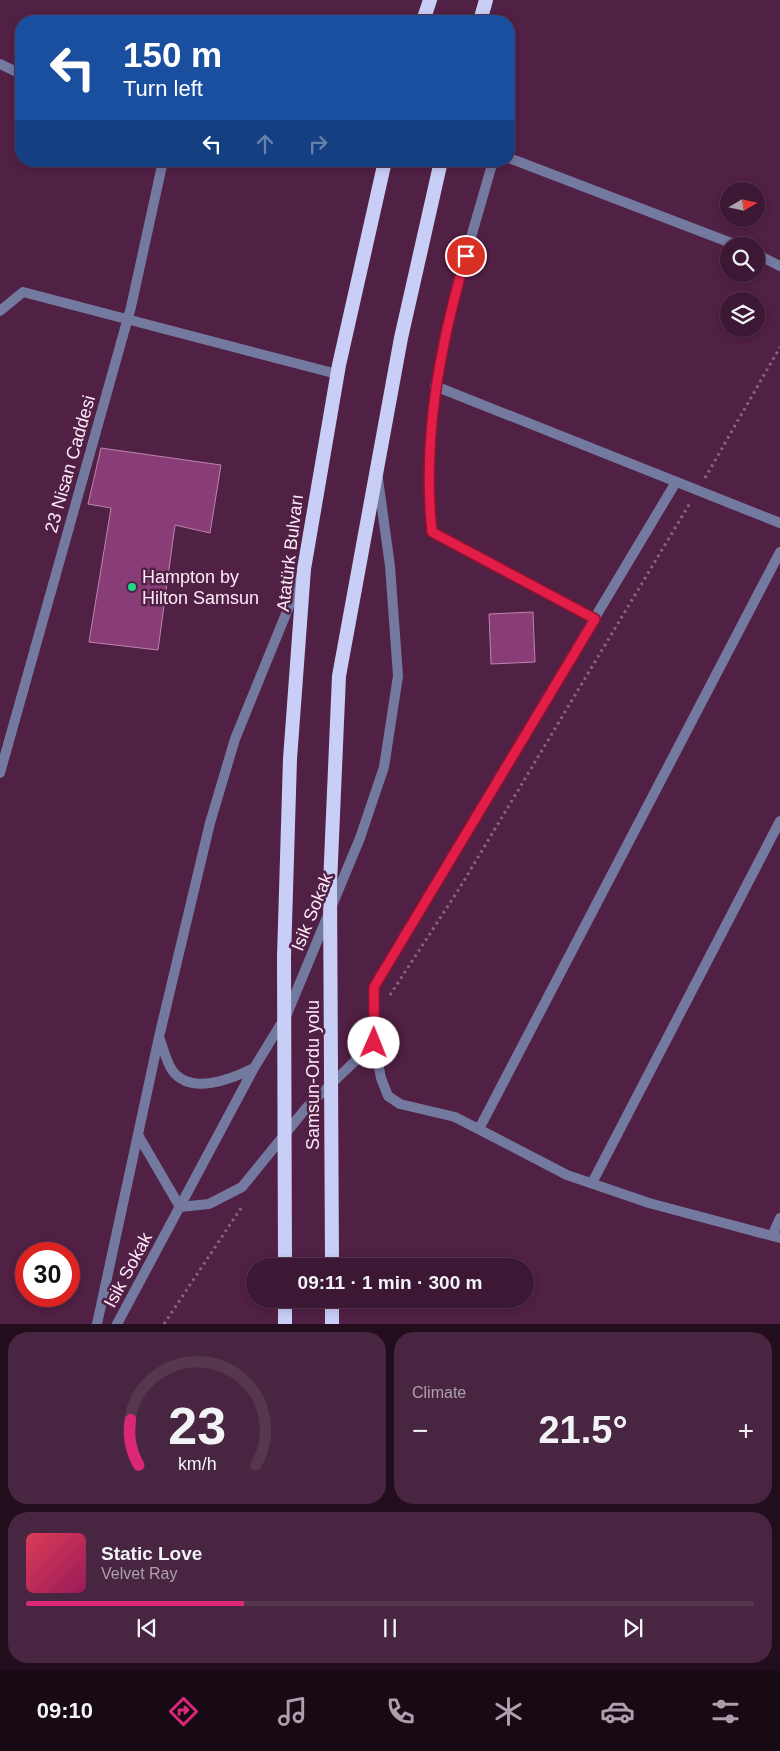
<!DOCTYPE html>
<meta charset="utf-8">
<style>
body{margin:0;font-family:Helvetica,sans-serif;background:#482540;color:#f1f3f6;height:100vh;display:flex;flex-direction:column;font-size:19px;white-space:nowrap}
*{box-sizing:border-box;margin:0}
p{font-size:16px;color:#ada0ac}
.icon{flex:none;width:28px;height:28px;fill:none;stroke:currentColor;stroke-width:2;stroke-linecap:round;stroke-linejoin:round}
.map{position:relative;height:1324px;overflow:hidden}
.sheet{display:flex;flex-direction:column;gap:8px;padding:8px;background:#220d1d;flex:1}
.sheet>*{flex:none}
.top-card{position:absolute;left:15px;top:15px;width:500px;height:152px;border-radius:20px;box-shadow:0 2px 8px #0003,0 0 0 1px #56374f;background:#1a4fa0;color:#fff;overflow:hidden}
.needle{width:32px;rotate:81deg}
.fabs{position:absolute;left:720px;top:182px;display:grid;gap:10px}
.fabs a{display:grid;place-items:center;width:45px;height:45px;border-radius:50%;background:#3d1834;box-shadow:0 2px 8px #0003,0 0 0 1px #56374f;font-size:25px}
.speed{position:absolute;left:15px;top:1242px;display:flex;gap:10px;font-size:25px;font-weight:700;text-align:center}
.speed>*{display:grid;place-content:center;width:65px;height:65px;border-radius:50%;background:#3d1834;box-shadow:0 2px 8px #0003,0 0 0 1px #56374f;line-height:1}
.speed .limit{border:8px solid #d22;background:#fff;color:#111}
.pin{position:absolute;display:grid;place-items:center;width:42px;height:42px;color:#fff;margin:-21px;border:2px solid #fff;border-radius:50%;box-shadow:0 1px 5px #0007}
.me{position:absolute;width:55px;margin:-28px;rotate:1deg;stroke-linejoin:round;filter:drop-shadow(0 0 4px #0008)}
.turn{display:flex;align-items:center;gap:18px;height:105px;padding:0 25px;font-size:22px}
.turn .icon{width:65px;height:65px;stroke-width:2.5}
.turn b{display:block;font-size:35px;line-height:42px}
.lanes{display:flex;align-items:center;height:48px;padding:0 25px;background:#0003;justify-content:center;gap:25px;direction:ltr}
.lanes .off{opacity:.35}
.big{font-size:38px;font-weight:700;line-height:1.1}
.sheet .widget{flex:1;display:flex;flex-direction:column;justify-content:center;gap:8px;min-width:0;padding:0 18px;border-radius:20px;background:#482540}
.sheet .dial{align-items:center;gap:0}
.dial svg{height:130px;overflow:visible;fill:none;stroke:#56374f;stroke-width:7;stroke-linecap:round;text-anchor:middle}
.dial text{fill:#f1f3f6;stroke:none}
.song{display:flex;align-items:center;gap:15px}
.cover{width:60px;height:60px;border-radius:8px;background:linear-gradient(135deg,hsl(350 70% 55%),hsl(330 70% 35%))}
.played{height:5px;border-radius:2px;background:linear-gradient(90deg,#db2777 30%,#56374f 30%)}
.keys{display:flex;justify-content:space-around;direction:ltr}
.heat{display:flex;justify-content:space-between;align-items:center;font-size:28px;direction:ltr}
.sheet .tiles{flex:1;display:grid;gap:8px;grid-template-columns:1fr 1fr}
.widget:last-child{grid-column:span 2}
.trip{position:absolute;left:246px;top:1258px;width:288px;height:50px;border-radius:25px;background:#3d1834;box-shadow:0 2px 8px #0003,0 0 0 1px #56374f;font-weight:700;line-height:50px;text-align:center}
.tabs{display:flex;height:80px;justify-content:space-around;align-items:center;background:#180a15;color:#ada0ac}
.tabs .icon{width:35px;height:35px}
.tabs .selected{color:#db2777}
.tabs b{font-size:22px;color:#f1f3f6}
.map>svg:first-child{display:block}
.building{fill:#893d77;stroke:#be84ae}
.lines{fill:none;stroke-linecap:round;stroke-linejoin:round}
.path{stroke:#8b6481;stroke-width:3;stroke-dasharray:2.5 4;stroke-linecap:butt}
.service{stroke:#73799f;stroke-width:10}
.minor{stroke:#73799f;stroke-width:10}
.trunk{stroke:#c8cef6;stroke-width:14}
.trunk-bridge{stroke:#c8cef6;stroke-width:14}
.route-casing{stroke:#92132f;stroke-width:12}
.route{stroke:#e11d48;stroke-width:9}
.poi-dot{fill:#1bd988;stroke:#512045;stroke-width:2}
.labels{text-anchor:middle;stroke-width:5;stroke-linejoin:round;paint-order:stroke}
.street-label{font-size:18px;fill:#feebf8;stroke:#512045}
.poi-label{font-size:18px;fill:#feebf8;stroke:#512045;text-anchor:start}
</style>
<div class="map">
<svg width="780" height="1324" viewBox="0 0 780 1324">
<rect width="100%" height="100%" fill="#512045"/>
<!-- building -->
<path class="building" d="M101,448L221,465L210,533L175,525L158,650L89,642L111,508L88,504Z
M533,612L535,662L491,664L489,614Z"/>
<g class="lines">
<!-- path -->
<path class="path" d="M705,478L780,347
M390,995L459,889L690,503
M164,1324L243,1205"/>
<!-- service -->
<path class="service" d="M493,161C458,284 418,402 432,532L595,619
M0,311L23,292L337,374"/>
<!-- minor -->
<path class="minor" d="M0,64L21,74
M509,158L739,246
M756,254L780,266
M435,386L780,523
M676,482L374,987V1043L381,1078L388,1096L400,1104L455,1117L567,1175L649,1203L780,1238
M0,773L131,307L163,161
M159,1037C163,1047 166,1061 172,1070C190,1096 232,1079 254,1068
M479,1129L780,552
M138,1135L180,1207L209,1204L242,1187L307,1107L374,1043
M592,1183L780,821
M772,1236L780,1218
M97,1324L159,1037L210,823L235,739L301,577
M117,1324L254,1068L287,1014L360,838L384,767L398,676L390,566L378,479"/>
<!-- trunk -->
<path class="trunk" d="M423,21L430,0
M480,21L486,0
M330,884L339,676L401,338L441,161
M284,957L290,759L304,569L339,365L385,161
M285,1324V1299
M332,1324V1299"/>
<!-- trunk-bridge -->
<path class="trunk-bridge" d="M330,884L332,1262
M284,957L285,1266"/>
</g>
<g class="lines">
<!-- route casing -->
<g class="route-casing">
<path id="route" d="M374,1043V987L595,619L432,532C422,439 440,345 466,256"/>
</g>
<!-- route -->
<use href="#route" class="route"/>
</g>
<!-- markers -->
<circle class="poi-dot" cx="132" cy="587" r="5"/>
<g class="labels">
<!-- street labels -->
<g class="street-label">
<text transform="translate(70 464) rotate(-74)" y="6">23 Nisan Caddesi</text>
<text transform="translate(290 553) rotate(-83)" y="6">Atatürk Bulvarı</text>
<text transform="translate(312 912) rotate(-68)" y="6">Isik Sokak</text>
<text transform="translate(313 1075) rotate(-90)" y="6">Samsun-Ordu yolu</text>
<text transform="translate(128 1270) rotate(-62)" y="6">Isik Sokak</text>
</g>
<!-- poi labels -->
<g class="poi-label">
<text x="142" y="583">Hampton by<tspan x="142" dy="21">Hilton Samsun</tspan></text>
</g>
</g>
</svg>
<div class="fabs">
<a><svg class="needle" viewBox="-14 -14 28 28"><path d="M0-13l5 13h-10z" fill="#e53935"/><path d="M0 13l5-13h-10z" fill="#ada0ac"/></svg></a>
<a><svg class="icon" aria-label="search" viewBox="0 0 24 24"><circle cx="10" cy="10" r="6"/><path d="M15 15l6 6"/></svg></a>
<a><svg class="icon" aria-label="layers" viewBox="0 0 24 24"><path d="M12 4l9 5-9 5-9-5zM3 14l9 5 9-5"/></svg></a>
</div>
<div class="speed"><div class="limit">30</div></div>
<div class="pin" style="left:466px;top:256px;background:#d93025"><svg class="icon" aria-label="arrive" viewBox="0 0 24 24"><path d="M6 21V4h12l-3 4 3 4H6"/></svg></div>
<svg class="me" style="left:374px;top:1043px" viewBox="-20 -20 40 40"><circle r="19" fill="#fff"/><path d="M0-13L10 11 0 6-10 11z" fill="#e11d48"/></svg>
<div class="trip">09:11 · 1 min · 300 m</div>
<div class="top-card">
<div class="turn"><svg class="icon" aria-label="left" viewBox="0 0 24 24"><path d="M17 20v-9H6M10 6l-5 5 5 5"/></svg><div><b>150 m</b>Turn left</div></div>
<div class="lanes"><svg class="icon" aria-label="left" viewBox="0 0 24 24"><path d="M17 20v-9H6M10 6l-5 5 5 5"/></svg><svg class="icon off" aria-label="ahead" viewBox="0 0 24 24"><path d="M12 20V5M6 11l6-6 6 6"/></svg><svg class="icon off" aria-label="right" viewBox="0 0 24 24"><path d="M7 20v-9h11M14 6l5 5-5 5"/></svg></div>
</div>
</div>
<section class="sheet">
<div class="tiles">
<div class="widget dial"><svg viewBox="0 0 100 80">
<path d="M14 69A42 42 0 1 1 86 69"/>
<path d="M14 69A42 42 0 0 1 9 41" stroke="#db2777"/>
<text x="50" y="56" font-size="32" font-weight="700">23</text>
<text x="50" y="72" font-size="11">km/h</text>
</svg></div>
<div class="widget"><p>Climate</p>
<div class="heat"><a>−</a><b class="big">21.5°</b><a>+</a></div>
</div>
<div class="widget">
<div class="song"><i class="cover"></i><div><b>Static Love</b><p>Velvet Ray</p></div></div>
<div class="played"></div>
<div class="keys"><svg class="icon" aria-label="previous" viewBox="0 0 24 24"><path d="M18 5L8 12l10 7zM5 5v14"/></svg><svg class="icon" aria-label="pause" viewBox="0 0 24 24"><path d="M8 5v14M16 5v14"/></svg><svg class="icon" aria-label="next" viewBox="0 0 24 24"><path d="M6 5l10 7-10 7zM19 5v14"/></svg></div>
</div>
</div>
</section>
<nav class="tabs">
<b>09:10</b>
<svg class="icon selected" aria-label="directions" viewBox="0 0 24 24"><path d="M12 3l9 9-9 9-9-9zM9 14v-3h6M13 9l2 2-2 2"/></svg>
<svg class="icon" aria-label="music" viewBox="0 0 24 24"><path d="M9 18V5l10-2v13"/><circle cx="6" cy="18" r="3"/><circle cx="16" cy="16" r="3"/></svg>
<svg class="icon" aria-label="phone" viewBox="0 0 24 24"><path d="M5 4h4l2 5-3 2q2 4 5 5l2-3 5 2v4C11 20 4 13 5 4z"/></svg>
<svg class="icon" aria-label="climate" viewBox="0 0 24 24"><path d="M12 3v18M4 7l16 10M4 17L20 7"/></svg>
<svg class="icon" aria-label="car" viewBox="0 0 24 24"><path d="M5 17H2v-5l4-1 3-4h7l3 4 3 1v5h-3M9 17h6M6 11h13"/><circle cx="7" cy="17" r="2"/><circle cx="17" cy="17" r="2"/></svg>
<svg class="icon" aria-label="filters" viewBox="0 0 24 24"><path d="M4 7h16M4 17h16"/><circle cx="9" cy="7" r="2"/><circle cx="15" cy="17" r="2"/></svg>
</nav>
